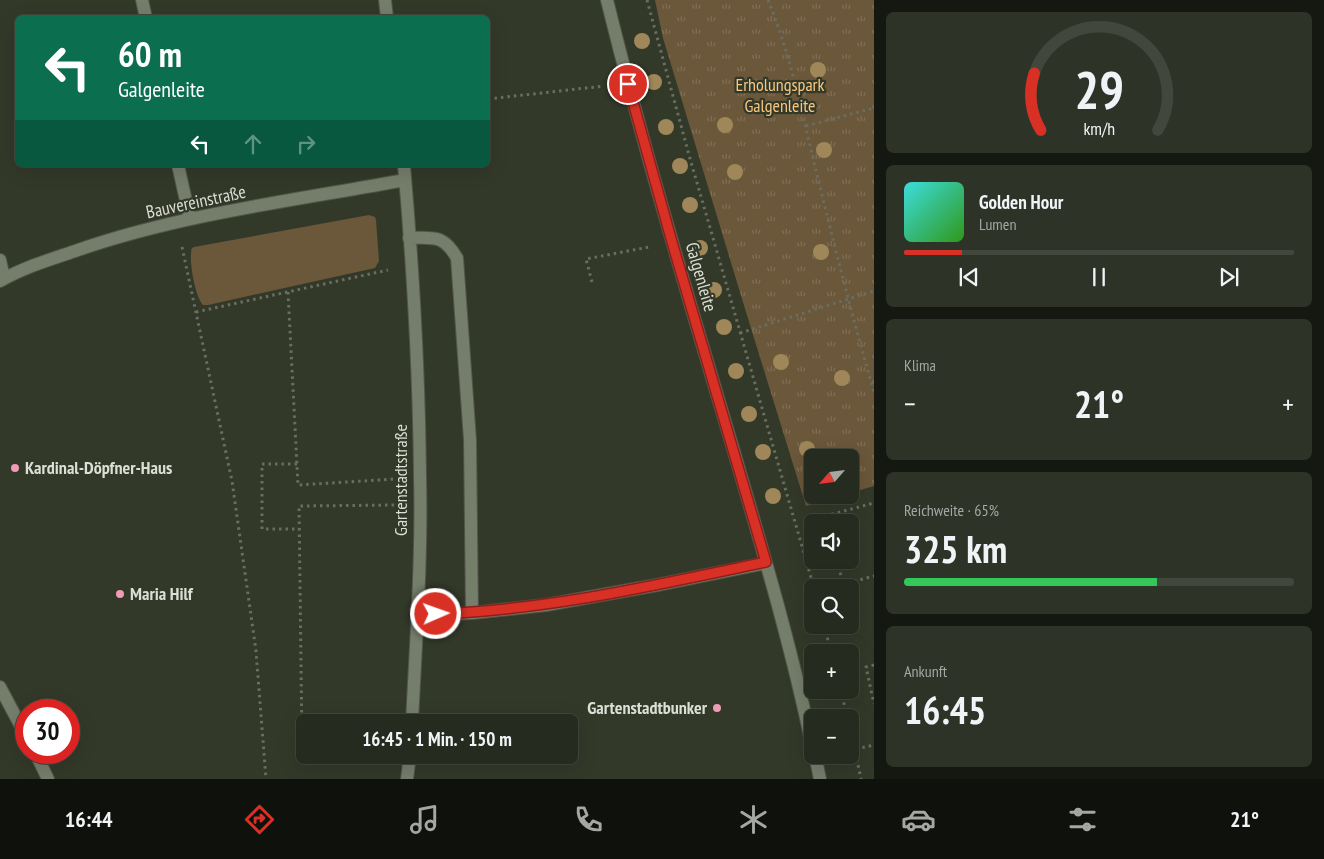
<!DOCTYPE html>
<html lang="de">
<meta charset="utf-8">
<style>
body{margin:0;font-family:"PT Sans Narrow",sans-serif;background:#2e3328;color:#f1f3f6;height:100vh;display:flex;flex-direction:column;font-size:19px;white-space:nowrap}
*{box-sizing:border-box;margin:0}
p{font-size:16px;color:#a4a7a4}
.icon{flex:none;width:28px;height:28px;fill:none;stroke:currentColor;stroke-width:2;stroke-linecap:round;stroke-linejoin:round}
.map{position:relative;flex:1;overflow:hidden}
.sheet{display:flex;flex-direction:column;gap:12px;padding:12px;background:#151811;width:450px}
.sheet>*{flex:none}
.guide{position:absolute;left:15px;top:15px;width:475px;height:152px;border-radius:8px;box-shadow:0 5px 20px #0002,0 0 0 1px #42473d;background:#0b6e4f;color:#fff;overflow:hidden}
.needle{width:32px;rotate:242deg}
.controls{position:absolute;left:804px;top:449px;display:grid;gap:10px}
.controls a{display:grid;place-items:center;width:55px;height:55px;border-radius:8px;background:#262b1f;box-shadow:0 5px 20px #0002,0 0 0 1px #42473d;font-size:25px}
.speed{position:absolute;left:15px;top:699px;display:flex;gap:10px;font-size:25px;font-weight:700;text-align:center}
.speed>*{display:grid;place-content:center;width:65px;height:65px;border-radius:50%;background:#262b1f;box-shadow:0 5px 20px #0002,0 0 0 1px #42473d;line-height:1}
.speed .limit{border:8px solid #d22;background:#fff;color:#111}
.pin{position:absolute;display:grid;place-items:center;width:42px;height:42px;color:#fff;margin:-21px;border:2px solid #fff;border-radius:50%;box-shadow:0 1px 5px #0007}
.me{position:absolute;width:55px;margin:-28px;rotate:88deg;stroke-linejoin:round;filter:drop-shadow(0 0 4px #0008)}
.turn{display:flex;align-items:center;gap:18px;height:105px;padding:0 20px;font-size:22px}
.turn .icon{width:65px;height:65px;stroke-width:2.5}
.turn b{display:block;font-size:35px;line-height:42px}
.lanes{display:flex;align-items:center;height:48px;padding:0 20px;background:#0003;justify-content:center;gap:25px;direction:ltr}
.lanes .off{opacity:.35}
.big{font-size:38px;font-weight:700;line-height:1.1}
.sheet .card{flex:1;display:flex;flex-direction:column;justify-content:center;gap:8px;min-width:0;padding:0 18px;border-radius:8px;background:#2e3328}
.sheet .dial{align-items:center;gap:0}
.dial svg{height:130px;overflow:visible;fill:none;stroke:#42473d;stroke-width:7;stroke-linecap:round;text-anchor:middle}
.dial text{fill:#f1f3f6;stroke:none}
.song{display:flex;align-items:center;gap:15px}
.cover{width:60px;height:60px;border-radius:8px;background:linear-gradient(135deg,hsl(180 70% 55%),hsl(110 70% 35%))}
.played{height:5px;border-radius:2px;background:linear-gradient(90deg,#d93025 15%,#42473d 15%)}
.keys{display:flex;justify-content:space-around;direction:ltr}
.heat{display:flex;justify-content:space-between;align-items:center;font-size:28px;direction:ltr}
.charge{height:8px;border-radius:4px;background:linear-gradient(90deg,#34c759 65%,#42473d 0)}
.trip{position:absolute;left:296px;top:714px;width:282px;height:50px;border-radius:8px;background:#262b1f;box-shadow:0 5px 20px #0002,0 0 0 1px #42473d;font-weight:700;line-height:50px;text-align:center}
.menu{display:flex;height:80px;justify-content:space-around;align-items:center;background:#0f110c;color:#a4a7a4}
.menu .icon{width:35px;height:35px}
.menu .on{color:#d93025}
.menu b{font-size:22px;color:#f1f3f6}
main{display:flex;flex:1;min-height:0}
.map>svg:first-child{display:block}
.green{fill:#6b573a}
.park{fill:url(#park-tufts)}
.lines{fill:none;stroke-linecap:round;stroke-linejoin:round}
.minor-casing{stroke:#515549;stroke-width:14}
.path{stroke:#696e60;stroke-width:3;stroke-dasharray:2.5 4;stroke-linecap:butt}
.minor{stroke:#757d6b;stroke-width:12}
.tree{fill:#a08759}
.route-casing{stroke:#8d1f18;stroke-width:12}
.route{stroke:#d93025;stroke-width:9}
.poi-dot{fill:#f09ab5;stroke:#333929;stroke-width:2}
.labels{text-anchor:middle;stroke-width:4.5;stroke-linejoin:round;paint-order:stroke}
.park-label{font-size:18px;fill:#f9c781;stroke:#333929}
.street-label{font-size:18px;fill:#dbdfd5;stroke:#333929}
.poi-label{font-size:18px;font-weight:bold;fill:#dbdfd5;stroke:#333929;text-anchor:start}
</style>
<main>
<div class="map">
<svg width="874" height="779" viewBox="0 0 874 779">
<defs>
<pattern id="park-tufts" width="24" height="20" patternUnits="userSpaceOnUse" patternTransform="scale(1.25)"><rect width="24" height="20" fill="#6b573a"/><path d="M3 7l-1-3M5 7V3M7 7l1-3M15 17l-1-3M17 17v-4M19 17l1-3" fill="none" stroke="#806f56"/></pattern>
</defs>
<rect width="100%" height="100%" fill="#333929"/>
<!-- green -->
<path class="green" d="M369,215L375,217L376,220L379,261L375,268L208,305H203C195,297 188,258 192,248L194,247Z"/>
<!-- park -->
<path class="park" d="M655,0H874V486L850,493V458H812V495H843L806,506L746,312L663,38Z"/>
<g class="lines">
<!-- minor casing -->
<g class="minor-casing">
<path id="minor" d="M142,0L146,18
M385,0L387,18
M607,0C644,150 688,297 732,445C761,545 791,644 812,746
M178,165L190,219
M404,165C413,268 419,372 420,476C422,558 416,640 412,722
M409,238C434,238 443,234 457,258L470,440L472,613
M0,260L4,278
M0,281C24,267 52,259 78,250C182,214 297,200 405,180
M418,615L472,613L546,605L657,585L766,563
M0,687L26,736
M35,752L48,779
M815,755L820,779
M407,779L410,755"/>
</g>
<!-- path -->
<path class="path" d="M647,0L689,155L814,588
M768,0C791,56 803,117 817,175C835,248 853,320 874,392
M488,99L604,86
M806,126L874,108
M182,247L232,481L256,651L266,779
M592,282L586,259L649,247
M288,292L298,485L395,479
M196,312L388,270
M740,333L874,291
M297,464H262V529H299
M827,522L825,516L874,503
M837,560L843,584
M829,588L874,576
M824,625L831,652
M874,665L866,667L874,704
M840,690L848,718
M850,727L861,779
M305,742H302L299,506L397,505
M856,749L874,745"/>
<!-- minor -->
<use href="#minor" class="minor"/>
</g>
<!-- trees -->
<g class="tree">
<circle cx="642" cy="41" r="8"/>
<circle cx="818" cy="70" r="8"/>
<circle cx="654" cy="82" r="8"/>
<circle cx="725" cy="125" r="8"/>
<circle cx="666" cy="127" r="8"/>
<circle cx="824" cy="150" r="8"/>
<circle cx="680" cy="166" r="8"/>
<circle cx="735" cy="172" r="8"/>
<circle cx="690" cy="205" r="8"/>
<circle cx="700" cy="248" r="8"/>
<circle cx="821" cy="252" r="8"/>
<circle cx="714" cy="290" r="8"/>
<circle cx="724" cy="327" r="8"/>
<circle cx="781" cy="362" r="8"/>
<circle cx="736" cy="371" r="8"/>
<circle cx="842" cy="378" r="8"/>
<circle cx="749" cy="414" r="8"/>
<circle cx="807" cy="449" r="8"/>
<circle cx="763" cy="452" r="8"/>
<circle cx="773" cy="496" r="8"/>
</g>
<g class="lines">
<!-- route casing -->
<g class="route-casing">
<path id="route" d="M436,614C547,610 657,585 766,562L672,242L628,84"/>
</g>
<!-- route -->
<use href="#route" class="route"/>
</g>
<!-- markers -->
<g class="poi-dot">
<circle cx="15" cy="468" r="5"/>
<circle cx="120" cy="594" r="5"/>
<circle cx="717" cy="708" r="5"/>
</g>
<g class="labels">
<!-- park labels -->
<g class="park-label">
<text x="780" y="91">Erholungspark<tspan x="780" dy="21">Galgenleite</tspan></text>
</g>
<!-- street labels -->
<g class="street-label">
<text transform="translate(196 202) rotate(-12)" y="6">Bauvereinstraße</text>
<text transform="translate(701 277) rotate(74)" y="6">Galgenleite</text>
<text transform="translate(401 480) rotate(-90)" y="6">Gartenstadtstraße</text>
</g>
<!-- poi labels -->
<g class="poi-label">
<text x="25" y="474">Kardinal-Döpfner-Haus</text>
<text x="130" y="600">Maria Hilf</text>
<text x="707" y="714" text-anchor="end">Gartenstadtbunker</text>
</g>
</g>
</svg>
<div class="controls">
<a><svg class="needle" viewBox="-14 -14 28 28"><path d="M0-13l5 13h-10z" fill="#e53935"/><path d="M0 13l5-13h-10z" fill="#a4a7a4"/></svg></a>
<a><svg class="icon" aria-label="sound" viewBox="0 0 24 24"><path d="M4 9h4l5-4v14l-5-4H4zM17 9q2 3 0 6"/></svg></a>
<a><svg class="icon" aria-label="search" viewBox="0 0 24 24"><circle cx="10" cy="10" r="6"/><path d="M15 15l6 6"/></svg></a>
<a>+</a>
<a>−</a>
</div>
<div class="speed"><div class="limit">30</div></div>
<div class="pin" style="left:628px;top:84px;background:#d93025"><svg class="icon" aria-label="arrive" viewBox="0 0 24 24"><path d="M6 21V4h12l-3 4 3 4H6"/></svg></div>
<svg class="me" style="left:436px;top:614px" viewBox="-20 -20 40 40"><circle r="17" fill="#d93025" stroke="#fff" stroke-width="3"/><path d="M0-11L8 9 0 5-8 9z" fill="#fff"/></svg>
<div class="trip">16:45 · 1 Min. · 150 m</div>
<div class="guide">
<div class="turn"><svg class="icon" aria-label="left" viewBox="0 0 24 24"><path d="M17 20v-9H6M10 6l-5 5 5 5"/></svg><div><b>60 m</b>Galgenleite</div></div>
<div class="lanes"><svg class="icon" aria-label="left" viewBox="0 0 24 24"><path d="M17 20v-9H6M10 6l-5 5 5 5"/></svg><svg class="icon off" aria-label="ahead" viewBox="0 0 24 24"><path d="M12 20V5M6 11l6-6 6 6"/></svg><svg class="icon off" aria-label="right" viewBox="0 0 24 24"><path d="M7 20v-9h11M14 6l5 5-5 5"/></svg></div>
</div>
</div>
<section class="sheet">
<div class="card dial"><svg viewBox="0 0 100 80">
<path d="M14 69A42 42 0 1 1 86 69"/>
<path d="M14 69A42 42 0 0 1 10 34" stroke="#d93025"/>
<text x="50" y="56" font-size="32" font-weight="700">29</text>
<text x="50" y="72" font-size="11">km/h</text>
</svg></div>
<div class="card">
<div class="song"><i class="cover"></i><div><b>Golden Hour</b><p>Lumen</p></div></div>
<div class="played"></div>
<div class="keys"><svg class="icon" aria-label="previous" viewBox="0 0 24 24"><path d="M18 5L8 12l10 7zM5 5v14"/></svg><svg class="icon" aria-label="pause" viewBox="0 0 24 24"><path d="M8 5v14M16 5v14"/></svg><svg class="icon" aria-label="next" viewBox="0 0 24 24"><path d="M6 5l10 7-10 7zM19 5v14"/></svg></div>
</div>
<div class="card"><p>Klima</p>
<div class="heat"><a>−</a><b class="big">21°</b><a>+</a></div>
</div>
<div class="card"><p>Reichweite · 65%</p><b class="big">325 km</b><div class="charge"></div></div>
<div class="card"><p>Ankunft</p><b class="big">16:45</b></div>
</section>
</main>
<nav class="menu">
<b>16:44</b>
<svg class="icon on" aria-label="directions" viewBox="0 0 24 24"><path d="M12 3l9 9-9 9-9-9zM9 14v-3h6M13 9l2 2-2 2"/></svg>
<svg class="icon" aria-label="music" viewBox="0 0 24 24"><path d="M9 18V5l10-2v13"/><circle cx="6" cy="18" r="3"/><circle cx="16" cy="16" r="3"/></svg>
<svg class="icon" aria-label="phone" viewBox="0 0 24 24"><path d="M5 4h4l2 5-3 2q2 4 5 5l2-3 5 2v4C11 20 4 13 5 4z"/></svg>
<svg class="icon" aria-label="climate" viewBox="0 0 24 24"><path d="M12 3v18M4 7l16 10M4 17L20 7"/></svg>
<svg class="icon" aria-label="car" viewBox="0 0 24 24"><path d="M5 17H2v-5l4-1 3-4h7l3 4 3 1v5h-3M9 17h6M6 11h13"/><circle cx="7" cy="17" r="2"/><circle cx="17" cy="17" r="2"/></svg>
<svg class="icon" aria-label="filters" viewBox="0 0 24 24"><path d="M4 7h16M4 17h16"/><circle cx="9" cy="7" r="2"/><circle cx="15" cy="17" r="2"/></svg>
<b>21°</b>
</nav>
